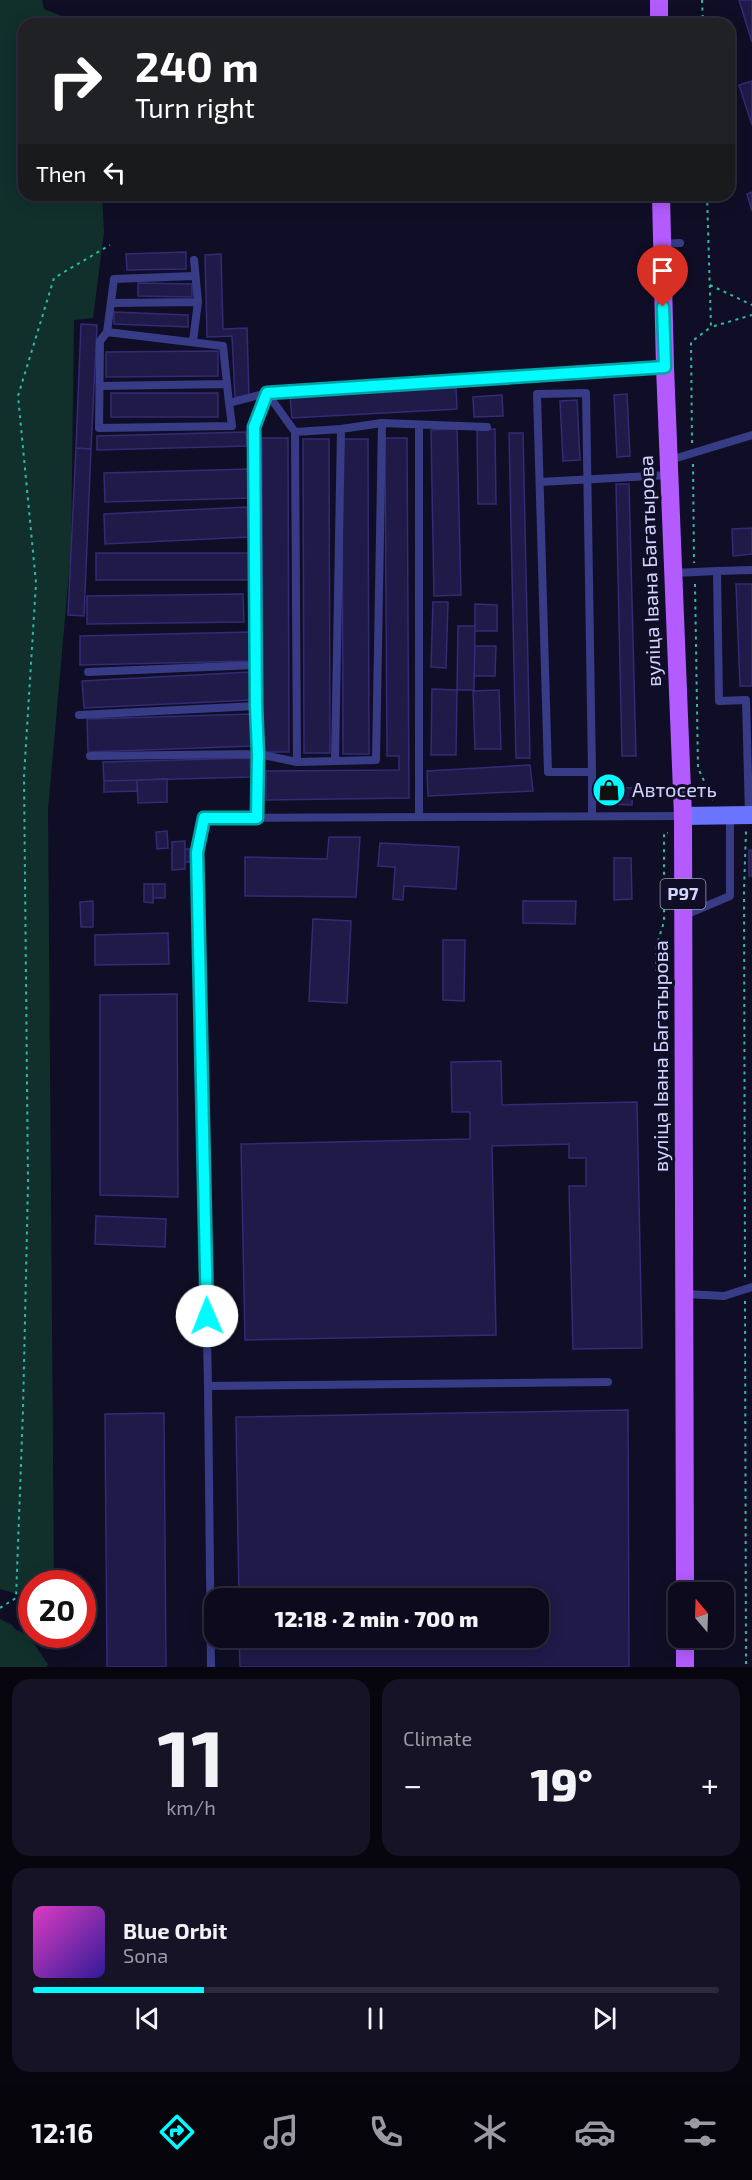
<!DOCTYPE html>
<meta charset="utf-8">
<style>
body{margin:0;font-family:"Exo 2",sans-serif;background:#151325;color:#f1f3f6;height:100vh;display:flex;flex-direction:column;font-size:22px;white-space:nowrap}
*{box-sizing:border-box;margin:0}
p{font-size:20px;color:#9a9aa3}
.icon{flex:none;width:33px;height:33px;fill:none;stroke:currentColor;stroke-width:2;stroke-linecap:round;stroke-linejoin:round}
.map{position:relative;height:1667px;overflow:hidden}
.side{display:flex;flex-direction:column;gap:12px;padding:12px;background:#07060f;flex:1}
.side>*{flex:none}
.top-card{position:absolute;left:18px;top:18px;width:717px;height:183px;border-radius:18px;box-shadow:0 3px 15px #0003,0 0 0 2px #2c2b3b;background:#202124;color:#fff;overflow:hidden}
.needle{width:39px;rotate:341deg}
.buttons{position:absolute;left:668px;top:1582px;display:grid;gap:12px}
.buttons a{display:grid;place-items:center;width:66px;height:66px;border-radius:12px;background:#0c0a1c;box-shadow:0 3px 15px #0003,0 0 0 2px #2c2b3b;font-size:30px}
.speed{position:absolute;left:18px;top:1570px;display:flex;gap:12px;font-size:30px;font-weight:700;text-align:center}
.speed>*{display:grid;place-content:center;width:78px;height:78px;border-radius:50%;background:#0c0a1c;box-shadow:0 3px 15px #0003,0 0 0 2px #2c2b3b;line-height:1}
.speed .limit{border:9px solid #d22;background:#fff;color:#111}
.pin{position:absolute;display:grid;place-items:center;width:51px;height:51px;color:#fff;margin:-62px -26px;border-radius:50% 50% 50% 0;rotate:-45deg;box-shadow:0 0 6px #0007}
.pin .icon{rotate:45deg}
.me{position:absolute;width:66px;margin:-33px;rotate:359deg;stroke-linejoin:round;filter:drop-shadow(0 0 4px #0008)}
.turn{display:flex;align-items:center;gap:21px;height:126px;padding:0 18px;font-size:27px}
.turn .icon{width:78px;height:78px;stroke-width:2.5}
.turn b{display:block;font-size:42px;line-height:51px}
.then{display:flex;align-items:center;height:57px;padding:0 18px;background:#0003;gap:12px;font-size:22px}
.big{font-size:45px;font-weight:800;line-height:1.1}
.side .widget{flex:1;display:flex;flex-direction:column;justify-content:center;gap:9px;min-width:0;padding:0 21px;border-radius:18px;background:#151325}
.side .dial{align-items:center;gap:0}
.dial b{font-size:78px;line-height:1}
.song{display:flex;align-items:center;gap:18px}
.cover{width:72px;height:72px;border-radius:9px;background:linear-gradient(135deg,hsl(310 70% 55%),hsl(250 70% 35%))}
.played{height:6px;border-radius:3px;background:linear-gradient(90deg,#00fcff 25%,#2c2b3b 25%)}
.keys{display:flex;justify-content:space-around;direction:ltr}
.heat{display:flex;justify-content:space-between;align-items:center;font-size:33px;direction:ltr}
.side .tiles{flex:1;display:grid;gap:12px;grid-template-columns:1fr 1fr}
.widget:last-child{grid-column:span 2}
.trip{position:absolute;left:204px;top:1588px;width:345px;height:60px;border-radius:18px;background:#0c0a1c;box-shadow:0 3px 15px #0003,0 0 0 2px #2c2b3b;font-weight:800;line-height:60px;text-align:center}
.menu{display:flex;height:96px;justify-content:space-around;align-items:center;background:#05040b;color:#9a9aa3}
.menu .icon{width:42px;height:42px}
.menu .selected{color:#00fcff}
.menu b{font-size:27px;color:#f1f3f6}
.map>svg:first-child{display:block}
.green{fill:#11302c}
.building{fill:#1f1a48;stroke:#332b74;stroke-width:1.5}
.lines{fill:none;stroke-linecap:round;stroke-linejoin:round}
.path{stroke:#2cbba5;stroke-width:2;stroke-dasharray:3 4.5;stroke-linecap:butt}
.lane{stroke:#383c86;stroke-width:8}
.secondary{stroke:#6b74ff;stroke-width:18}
.primary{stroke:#b35bff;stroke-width:18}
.route-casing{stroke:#00a4a6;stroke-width:15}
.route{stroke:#00fcff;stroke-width:10}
.labels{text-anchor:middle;stroke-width:6;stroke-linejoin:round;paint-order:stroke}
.shield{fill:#100e26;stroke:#9a99be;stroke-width:1.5}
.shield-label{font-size:18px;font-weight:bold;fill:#d5d4ff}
.street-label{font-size:20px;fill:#d5d4ff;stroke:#100e26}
.poi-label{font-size:20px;fill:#d5d4ff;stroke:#100e26;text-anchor:start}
</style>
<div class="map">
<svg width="752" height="1667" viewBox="0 0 752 1667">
<rect width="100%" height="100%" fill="#100e26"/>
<!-- green -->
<path class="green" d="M0,0H42L44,9L82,24H24V195H102L104,232L93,318L74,320L71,550L48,810L54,1584H32L31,1598L0,1589Z
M0,1619L12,1625L16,1630C31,1633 39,1653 48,1664L46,1667H0Z"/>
<!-- building -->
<path class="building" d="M739,0H752V42Z
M752,81V125L739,85Z
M752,192V211L747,194Z
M186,252V269L127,270L126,254Z
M221,254L223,329L247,328L249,396L235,397L232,336L207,337L205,255Z
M138,283L192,284V297L138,296Z
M114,312L188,315V327L114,324Z
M81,324L97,325L91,449L76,448Z
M218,351V376L106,377V352Z
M456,388L457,409L292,418L290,397Z
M111,393H218V417H111Z
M627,394L630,456L617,457L614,395Z
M502,395L503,416L474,417L473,397Z
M577,400L580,460L563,461L560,401Z
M457,429L461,595L434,596L431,430Z
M495,429L496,504H478L477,430Z
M246,432L247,446L97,450V436Z
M509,433H523L530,758H516Z
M262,438H288L289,752H263Z
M385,438H407L409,798L266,800V771L399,770V756H387Z
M303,439H329L330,753H304Z
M342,439H368L369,754H343Z
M76,448L91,449L84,616L68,615Z
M250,469L251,498L105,502L104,473Z
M616,484H629L636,756H622Z
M247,507L249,537L105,544L104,514Z
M752,528V554L733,556L732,529Z
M96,553H249V580H96Z
M736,584H752V686H740Z
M243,594L244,622L87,624V596Z
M433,602H448L446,668L431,667Z
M475,604L497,605V631H475Z
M458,626H475L474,690H457Z
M250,632L251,661L80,665V636Z
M475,646H496L495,676H474Z
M250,672L252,700L84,708L82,681Z
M432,689L457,690L456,755H431Z
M499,690L501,749H475L473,691Z
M252,714L253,746L88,752L87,719Z
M250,758L251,777L104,781L103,762Z
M530,765L533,791L428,796L427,771Z
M167,779V802L138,803L137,780Z
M137,780V791L104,792V781Z
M601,787H613L612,801H600Z
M613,787L633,788L632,805L612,804Z
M167,831L168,848L157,849L156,832Z
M329,837H360L356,897L245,896V857L327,859Z
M185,841V869L172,870V842Z
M380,843L459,847L456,889L404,886L403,900L393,899L395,867L378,866Z
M185,849H194V862H185Z
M749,850H752V876H749Z
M614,858H631L632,899L614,900Z
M144,884H153V903L144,902Z
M153,884H165V898H153Z
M93,901V927H81L80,902Z
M523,901H576L575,924L523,923Z
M313,919L351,921L347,1003L309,1001Z
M168,933L169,964L95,965V935Z
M443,940H465L464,1001L443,1000Z
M177,994L178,1197L100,1195V995Z
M501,1061L502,1105L637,1102L642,1348L573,1349L569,1186H586V1158H569V1144L492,1146L496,1335L245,1340L241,1144L470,1139V1112H452L451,1062Z
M96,1216L166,1219L165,1247L95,1244Z
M628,1410L629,1667H240L239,1638H538V1599H239L236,1417Z
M164,1413L166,1667H107L105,1414Z"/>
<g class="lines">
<!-- path -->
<path class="path" d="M702,0L703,24
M707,195L711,327L752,315
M710,285L752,305
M692,443L691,342L711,327
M693,464L694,563
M695,584L698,768L713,800
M656,971V947L664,922V833H668
M745,1277L744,890L746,831
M745,1301L746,1667
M0,1608L16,1598L23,1410L28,1184L24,776L36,583L18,396L54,278L110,245"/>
<!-- lane -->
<path class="lane" d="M663,244L680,243
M194,276L114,279L107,332L100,341L99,428L232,426L229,403L267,393L665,367
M111,303L198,302
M107,332L223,346L229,403
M193,341L198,302L194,260
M100,386L227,384
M267,393L295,432L341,429L382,423L487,427
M295,432L297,762
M670,460L752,435
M540,482L669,475
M717,571L752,570
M674,573L717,571L719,701L746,700L749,815
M88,672L256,665
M79,715L256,706
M90,756L258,754L297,762L376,760L382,423
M335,761L341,429
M592,772H548L537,394L586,393L592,772V816
M419,817V425
M257,818L258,754L254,427L267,393
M685,915L730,896V816
M685,1294L724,1296L752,1287
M208,1386L608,1382
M211,1667L208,1386L197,852L204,818L682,816"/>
<!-- secondary -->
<path class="secondary" d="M683,816L752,815"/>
<!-- primary -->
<path class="primary" d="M659,0V24
M661,195L665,367L683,816L685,1593
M685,1638V1667"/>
</g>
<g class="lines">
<!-- route casing -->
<g class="route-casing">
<path id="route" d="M207,1316L197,852L204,818H257L258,754L256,706L254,427L267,393L665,367L663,307"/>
</g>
<!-- route -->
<use href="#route" class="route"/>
</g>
<!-- icons -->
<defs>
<g id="shop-disc" transform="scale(1.725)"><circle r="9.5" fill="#00fcff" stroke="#100e26"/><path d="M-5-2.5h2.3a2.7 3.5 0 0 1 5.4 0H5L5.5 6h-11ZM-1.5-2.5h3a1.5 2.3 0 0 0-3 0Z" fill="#111"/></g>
</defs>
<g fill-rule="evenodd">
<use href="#shop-disc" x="609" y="790"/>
</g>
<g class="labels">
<!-- shield labels -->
<rect class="shield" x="660.5" y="879" width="45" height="30" rx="4.5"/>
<g class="shield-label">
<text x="683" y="900">Р97</text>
</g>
<!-- street labels -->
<g class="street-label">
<text transform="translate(650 571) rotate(-92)" y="7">вуліца Івана Багатырова</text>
<text transform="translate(661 1056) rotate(-90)" y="7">вуліца Івана Багатырова</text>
</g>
<!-- poi labels -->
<g class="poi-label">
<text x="632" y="797">Автосеть</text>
</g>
</g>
</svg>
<div class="buttons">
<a><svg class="needle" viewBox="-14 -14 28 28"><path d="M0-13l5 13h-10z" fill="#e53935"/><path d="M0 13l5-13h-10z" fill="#9a9aa3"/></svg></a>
</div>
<div class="speed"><div class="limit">20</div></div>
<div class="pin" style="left:663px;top:307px;background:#d93025"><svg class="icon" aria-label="arrive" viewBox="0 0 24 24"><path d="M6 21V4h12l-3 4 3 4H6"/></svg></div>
<svg class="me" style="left:207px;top:1316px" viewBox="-20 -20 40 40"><circle r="19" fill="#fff"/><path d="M0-13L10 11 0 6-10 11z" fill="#00fcff"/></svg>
<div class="trip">12:18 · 2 min · 700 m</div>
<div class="top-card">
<div class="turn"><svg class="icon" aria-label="right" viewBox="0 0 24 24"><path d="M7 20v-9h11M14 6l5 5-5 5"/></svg><div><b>240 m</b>Turn right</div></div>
<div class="then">Then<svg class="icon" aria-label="left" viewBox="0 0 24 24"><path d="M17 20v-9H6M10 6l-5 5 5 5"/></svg></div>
</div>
</div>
<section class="side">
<div class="tiles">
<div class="widget dial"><b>11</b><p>km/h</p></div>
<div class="widget"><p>Climate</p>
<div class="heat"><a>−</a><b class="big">19°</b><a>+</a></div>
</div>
<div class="widget">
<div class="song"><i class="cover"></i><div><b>Blue Orbit</b><p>Sona</p></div></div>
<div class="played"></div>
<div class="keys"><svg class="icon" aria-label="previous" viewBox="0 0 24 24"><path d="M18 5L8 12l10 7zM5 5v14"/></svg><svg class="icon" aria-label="pause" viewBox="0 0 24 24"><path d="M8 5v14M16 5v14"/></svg><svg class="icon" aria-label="next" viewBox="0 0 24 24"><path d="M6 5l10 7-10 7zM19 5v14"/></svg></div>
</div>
</div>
</section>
<nav class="menu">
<b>12:16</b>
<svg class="icon selected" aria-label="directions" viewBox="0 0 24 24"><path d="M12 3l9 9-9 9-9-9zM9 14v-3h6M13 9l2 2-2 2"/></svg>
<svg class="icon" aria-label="music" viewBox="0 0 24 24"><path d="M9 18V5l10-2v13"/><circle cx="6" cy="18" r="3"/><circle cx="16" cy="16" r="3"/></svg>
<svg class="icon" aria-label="phone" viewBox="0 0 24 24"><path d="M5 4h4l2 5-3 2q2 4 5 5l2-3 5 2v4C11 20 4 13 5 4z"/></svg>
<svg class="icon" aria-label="climate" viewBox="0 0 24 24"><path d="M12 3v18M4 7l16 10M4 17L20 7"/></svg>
<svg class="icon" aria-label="car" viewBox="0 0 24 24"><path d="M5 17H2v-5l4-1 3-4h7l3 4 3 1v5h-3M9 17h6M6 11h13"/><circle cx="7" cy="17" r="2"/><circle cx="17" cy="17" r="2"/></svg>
<svg class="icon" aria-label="filters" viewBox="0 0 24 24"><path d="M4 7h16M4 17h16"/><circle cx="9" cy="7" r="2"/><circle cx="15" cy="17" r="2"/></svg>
</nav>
